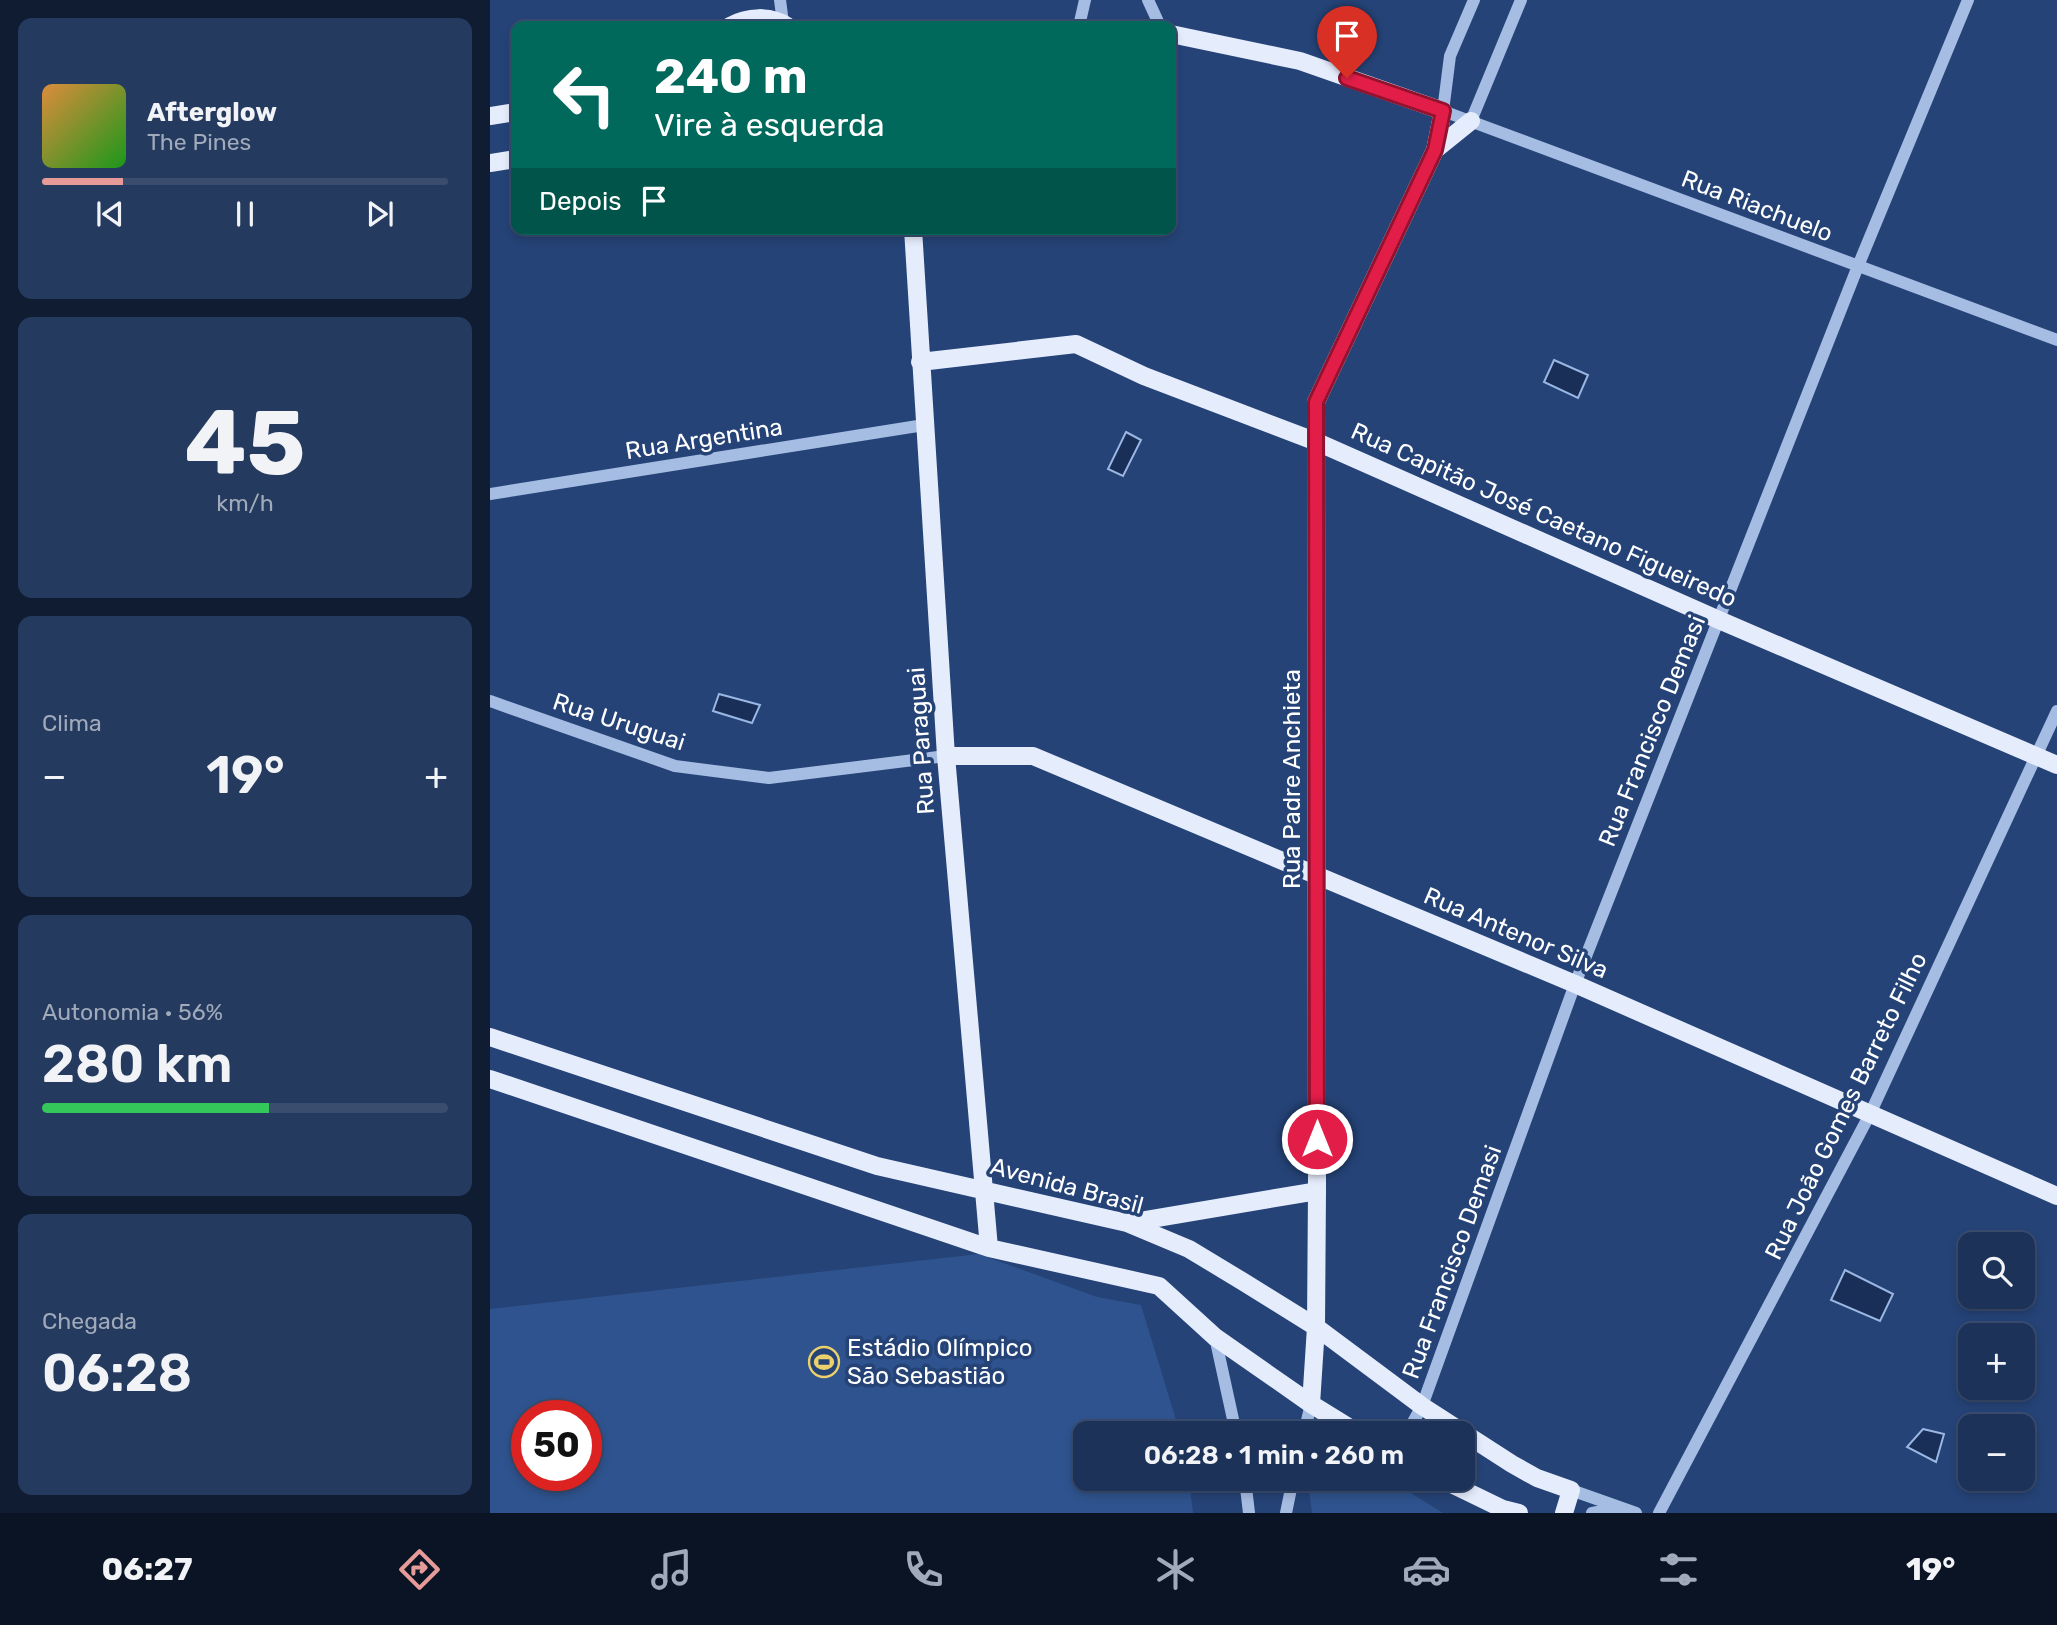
<!DOCTYPE html>
<html lang="pt">
<meta charset="utf-8">
<style>
body{margin:0;font-family:Rubik,sans-serif;background:#253a5f;color:#f1f3f6;height:100vh;display:flex;flex-direction:column;font-size:26px;white-space:nowrap}
*{box-sizing:border-box;margin:0}
p{font-size:23px;color:#a0aaba}
.icon{flex:none;width:38px;height:38px;fill:none;stroke:currentColor;stroke-width:2;stroke-linecap:round;stroke-linejoin:round}
.map{position:relative;flex:1;overflow:hidden}
.sheet{display:flex;flex-direction:column;gap:18px;padding:18px;background:#0f1c31;width:490px}
.sheet>*{flex:none}
.hud{position:absolute;left:21px;top:21px;width:665px;height:214px;border-radius:14px;box-shadow:0 4px 10px #0003,0 0 0 2px #3a4d6f;background:#00695c;color:#fff;overflow:hidden}
.fabs{position:absolute;left:1468px;top:1232px;display:grid;gap:14px}
.fabs a{display:grid;place-items:center;width:77px;height:77px;border-radius:14px;background:#1c3259;box-shadow:0 4px 10px #0003,0 0 0 2px #3a4d6f;font-size:35px}
.speed{position:absolute;left:21px;top:1400px;display:flex;gap:14px;font-size:35px;font-weight:700;text-align:center}
.speed>*{display:grid;place-content:center;width:91px;height:91px;border-radius:50%;background:#1c3259;box-shadow:0 4px 10px #0003,0 0 0 2px #3a4d6f;line-height:1}
.speed .limit{border:10px solid #d22;background:#fff;color:#111}
.pin{position:absolute;display:grid;place-items:center;width:60px;height:60px;color:#fff;margin:-72px -30px;border-radius:50% 50% 50% 0;rotate:-45deg;box-shadow:0 0 7px #0007}
.pin .icon{rotate:45deg}
.me{position:absolute;width:77px;margin:-38px;rotate:0deg;stroke-linejoin:round;filter:drop-shadow(0 0 5px #0008)}
.turn{display:flex;align-items:center;gap:24px;height:147px;padding:0 28px;font-size:32px}
.turn .icon{width:91px;height:91px;stroke-width:2.5}
.turn b{display:block;font-size:49px;line-height:60px}
.then{display:flex;align-items:center;height:66px;padding:0 28px;background:#0003;gap:14px;font-size:26px}
.big{font-size:52px;font-weight:600;line-height:1.1}
.sheet .widget{flex:1;display:flex;flex-direction:column;justify-content:center;gap:10px;min-width:0;padding:0 24px;border-radius:14px;background:#253a5f}
.sheet .dial{align-items:center;gap:0}
.dial b{font-size:91px;line-height:1}
.song{display:flex;align-items:center;gap:21px}
.cover{width:84px;height:84px;border-radius:10px;background:linear-gradient(135deg,hsl(30 70% 55%),hsl(120 70% 35%))}
.played{height:7px;border-radius:4px;background:linear-gradient(90deg,#e69b98 20%,#3a4d6f 20%)}
.keys{display:flex;justify-content:space-around;direction:ltr}
.heat{display:flex;justify-content:space-between;align-items:center;font-size:38px;direction:ltr}
.charge{height:10px;border-radius:5px;background:linear-gradient(90deg,#34c759 56%,#3a4d6f 0)}
.trip{position:absolute;left:583px;top:1421px;width:402px;height:70px;border-radius:14px;background:#1c3259;box-shadow:0 4px 10px #0003,0 0 0 2px #3a4d6f;font-weight:600;line-height:70px;text-align:center}
.menu{display:flex;height:112px;justify-content:space-around;align-items:center;background:#0b1424;color:#a0aaba}
.menu .icon{width:49px;height:49px}
.menu .current{color:#e69b98}
.menu b{font-size:32px;color:#f1f3f6}
main{display:flex;flex:1;min-height:0}
.map>svg:first-child{display:block}
.green{fill:#2f538e;fill-rule:evenodd}
.water{fill:#192f58;stroke:#9ab7e3;stroke-width:2}
.lines{fill:none;stroke-linecap:round;stroke-linejoin:round}
.minor{stroke:#a6bde3;stroke-width:12}
.major{stroke:#e5ecfc;stroke-width:18}
.route-casing{stroke:#92132f;stroke-width:18}
.route{stroke:#e11d48;stroke-width:12}
.labels{text-anchor:middle;stroke-width:7;stroke-linejoin:round;paint-order:stroke}
.street-label{font-size:24px;fill:#fff;stroke:#254377}
.poi-label{font-size:24px;fill:#fff;stroke:#254377;text-anchor:start}
</style>
<main>
<section class="sheet">
<div class="widget">
<div class="song"><i class="cover"></i><div><b>Afterglow</b><p>The Pines</p></div></div>
<div class="played"></div>
<div class="keys"><svg class="icon" aria-label="previous" viewBox="0 0 24 24"><path d="M18 5L8 12l10 7zM5 5v14"/></svg><svg class="icon" aria-label="pause" viewBox="0 0 24 24"><path d="M8 5v14M16 5v14"/></svg><svg class="icon" aria-label="next" viewBox="0 0 24 24"><path d="M6 5l10 7-10 7zM19 5v14"/></svg></div>
</div>
<div class="widget dial"><b>45</b><p>km/h</p></div>
<div class="widget"><p>Clima</p>
<div class="heat"><a>−</a><b class="big">19°</b><a>+</a></div>
</div>
<div class="widget"><p>Autonomia · 56%</p><b class="big">280 km</b><div class="charge"></div></div>
<div class="widget"><p>Chegada</p><b class="big">06:28</b></div>
</section>
<div class="map">
<svg width="1567" height="1513" viewBox="0 0 1567 1513">
<rect width="100%" height="100%" fill="#254377"/>
<!-- green -->
<path class="green" d="M489,1254L607,1297L651,1305L690,1433H595V1479H699L703,1513H0V1309ZM37,1416H96V1475H37Z
M825,1479H898L953,1513H822L819,1490Z"/>
<!-- water -->
<path class="water" d="M1064,360L1098,375L1088,398L1054,382Z
M636,432L651,440L633,476L618,469Z
M229,694L270,705L262,723L223,711Z
M1355,1270L1403,1294L1390,1321L1341,1300Z
M1433,1429L1454,1434L1446,1462L1417,1447Z"/>
<g class="lines">
<!-- minor -->
<path class="minor" d="M290,0L293,23
M658,0L670,26
M984,0L960,56L953,111L1567,340
M589,26L595,0
M981,121L1031,0
M0,494L434,425
M0,701L185,766L279,778L456,756
M725,1337L746,1433
M814,1433L821,1404
M917,1433L932,1406L1085,984L1368,266L1478,0
M755,1479L759,1513
M1081,1490L1146,1513
M796,1513L803,1479
M1102,1513L1130,1508
M1169,1513L1380,1114L1567,711"/>
<!-- major -->
<path class="major" d="M240,26C257,16 281,15 297,26
M681,34L810,61L953,111L945,150L826,402L827,1191L826,1327L821,1404
M0,116L26,112
M945,150L981,121
M0,163L26,159
M423,229L456,756L499,1248
M430,362L586,344L654,376L827,442L1229,620L1567,765
M456,756H543L1085,984L1567,1196
M0,1037L387,1166L637,1223L699,1249L752,1281L826,1327L932,1406L1022,1464L1047,1478L1081,1490L1074,1513
M0,1079L499,1248L669,1286L725,1337L821,1404L868,1433
M637,1223L827,1191
M951,1479L1013,1509L1029,1513"/>
</g>
<g class="lines">
<!-- route casing -->
<g class="route-casing">
<path id="route" d="M827,1139L826,402L945,150L953,111L857,78"/>
</g>
<!-- route -->
<use href="#route" class="route"/>
</g>
<!-- icons -->
<defs>
<g id="stadium-ring" transform="scale(1.575)"><circle r="9.5" fill="#254377" stroke="#ecd06b" stroke-width="1.5"/><path d="M0-5a6.5 5 0 1 0 0 10a6.5 5 0 1 0 0-10ZM-3.5-1.8h7v3.6h-7Z" fill="#ecd06b"/></g>
</defs>
<g fill-rule="evenodd">
<use href="#stadium-ring" x="334" y="1362"/>
</g>
<g class="labels">
<!-- street labels -->
<g class="street-label">
<text transform="translate(1267 206) rotate(21)" y="8">Rua Riachuelo</text>
<text transform="translate(214 439) rotate(-9)" y="8">Rua Argentina</text>
<text transform="translate(1054 515) rotate(24)" y="8">Rua Capitão José Caetano Figueiredo</text>
<text transform="translate(129 722) rotate(18)" y="8">Rua Uruguai</text>
<text transform="translate(1162 731) rotate(-68)" y="8">Rua Francisco Demasi</text>
<text transform="translate(431 741) rotate(-94)" y="8">Rua Paraguai</text>
<text transform="translate(802 779) rotate(-90)" y="8">Rua Padre Anchieta</text>
<text transform="translate(1026 933) rotate(23)" y="8">Rua Antenor Silva</text>
<text transform="translate(1356 1106) rotate(-64)" y="8">Rua João Gomes Barreto Filho</text>
<text transform="translate(577 1186) rotate(15)" y="8">Avenida Brasil</text>
<text transform="translate(962 1262) rotate(-70)" y="8">Rua Francisco Demasi</text>
</g>
<!-- poi labels -->
<g class="poi-label">
<text x="357" y="1356">Estádio Olímpico<tspan x="357" dy="28">São Sebastião</tspan></text>
</g>
</g>
</svg>
<div class="fabs">
<a><svg class="icon" aria-label="search" viewBox="0 0 24 24"><circle cx="10" cy="10" r="6"/><path d="M15 15l6 6"/></svg></a>
<a>+</a>
<a>−</a>
</div>
<div class="speed"><div class="limit">50</div></div>
<div class="pin" style="left:857px;top:78px;background:#d93025"><svg class="icon" aria-label="arrive" viewBox="0 0 24 24"><path d="M6 21V4h12l-3 4 3 4H6"/></svg></div>
<svg class="me" style="left:827px;top:1139px" viewBox="-20 -20 40 40"><circle r="17" fill="#e11d48" stroke="#fff" stroke-width="3"/><path d="M0-11L8 9 0 5-8 9z" fill="#fff"/></svg>
<div class="trip">06:28 · 1 min · 260 m</div>
<div class="hud">
<div class="turn"><svg class="icon" aria-label="left" viewBox="0 0 24 24"><path d="M17 20v-9H6M10 6l-5 5 5 5"/></svg><div><b>240 m</b>Vire à esquerda</div></div>
<div class="then">Depois<svg class="icon" aria-label="arrive" viewBox="0 0 24 24"><path d="M6 21V4h12l-3 4 3 4H6"/></svg></div>
</div>
</div>
</main>
<nav class="menu">
<b>06:27</b>
<svg class="icon current" aria-label="directions" viewBox="0 0 24 24"><path d="M12 3l9 9-9 9-9-9zM9 14v-3h6M13 9l2 2-2 2"/></svg>
<svg class="icon" aria-label="music" viewBox="0 0 24 24"><path d="M9 18V5l10-2v13"/><circle cx="6" cy="18" r="3"/><circle cx="16" cy="16" r="3"/></svg>
<svg class="icon" aria-label="phone" viewBox="0 0 24 24"><path d="M5 4h4l2 5-3 2q2 4 5 5l2-3 5 2v4C11 20 4 13 5 4z"/></svg>
<svg class="icon" aria-label="climate" viewBox="0 0 24 24"><path d="M12 3v18M4 7l16 10M4 17L20 7"/></svg>
<svg class="icon" aria-label="car" viewBox="0 0 24 24"><path d="M5 17H2v-5l4-1 3-4h7l3 4 3 1v5h-3M9 17h6M6 11h13"/><circle cx="7" cy="17" r="2"/><circle cx="17" cy="17" r="2"/></svg>
<svg class="icon" aria-label="filters" viewBox="0 0 24 24"><path d="M4 7h16M4 17h16"/><circle cx="9" cy="7" r="2"/><circle cx="15" cy="17" r="2"/></svg>
<b>19°</b>
</nav>
